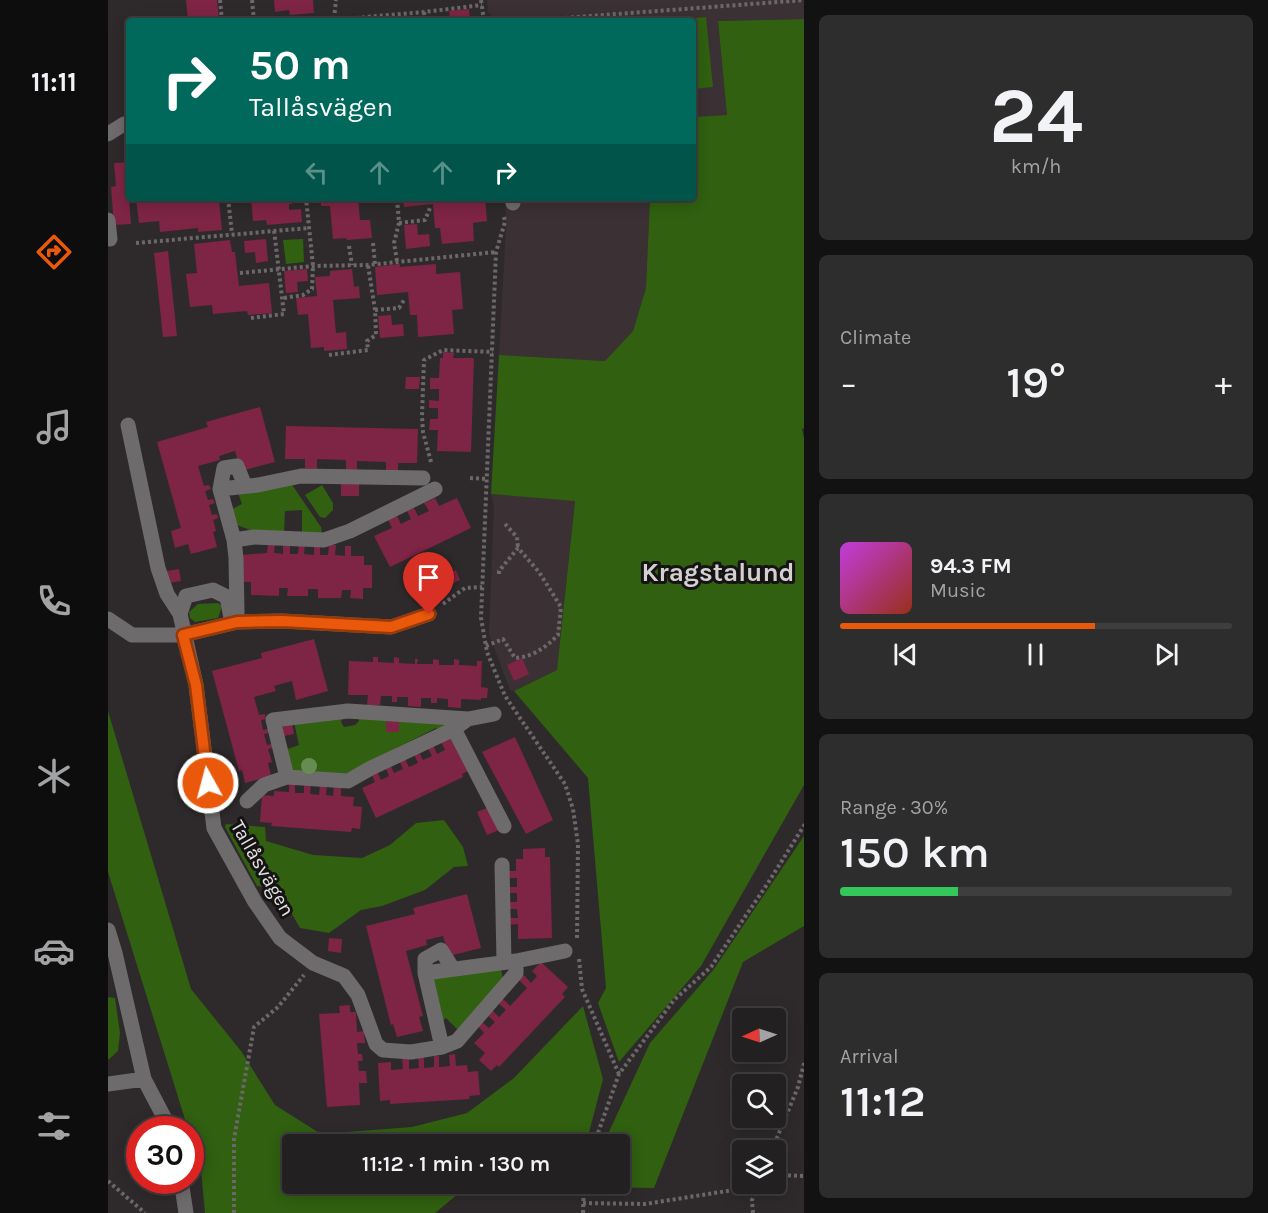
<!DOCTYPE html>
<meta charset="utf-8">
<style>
body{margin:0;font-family:Karla,sans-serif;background:#2e2d2d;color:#f1f3f6;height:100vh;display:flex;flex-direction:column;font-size:22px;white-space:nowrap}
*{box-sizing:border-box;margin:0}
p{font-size:20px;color:#a2a3a5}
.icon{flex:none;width:33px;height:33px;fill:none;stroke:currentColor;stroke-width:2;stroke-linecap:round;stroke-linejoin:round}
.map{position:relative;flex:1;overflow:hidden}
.drawer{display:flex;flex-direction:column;gap:15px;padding:15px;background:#131212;width:464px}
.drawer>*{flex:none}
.hud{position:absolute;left:18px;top:18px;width:570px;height:183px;border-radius:6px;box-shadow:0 3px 15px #0003,0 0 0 2px #3f3e3e;background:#00695c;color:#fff;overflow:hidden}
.needle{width:39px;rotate:267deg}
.buttons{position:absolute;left:624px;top:1008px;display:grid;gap:12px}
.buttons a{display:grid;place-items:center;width:54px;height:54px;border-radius:6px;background:#222020;box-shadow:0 3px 15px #0003,0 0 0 2px #3f3e3e;font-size:30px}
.speed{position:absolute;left:18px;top:1116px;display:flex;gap:12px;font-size:30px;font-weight:700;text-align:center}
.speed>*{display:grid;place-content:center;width:78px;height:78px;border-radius:50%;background:#222020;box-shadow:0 3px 15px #0003,0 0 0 2px #3f3e3e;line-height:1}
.speed .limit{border:9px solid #d22;background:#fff;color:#111}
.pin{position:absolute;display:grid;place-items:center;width:51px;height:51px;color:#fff;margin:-62px -26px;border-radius:50% 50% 50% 0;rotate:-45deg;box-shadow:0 0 6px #0007}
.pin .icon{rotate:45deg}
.me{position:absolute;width:66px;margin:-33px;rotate:353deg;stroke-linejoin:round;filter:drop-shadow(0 0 4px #0008)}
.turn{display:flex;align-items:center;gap:21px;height:126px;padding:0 24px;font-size:27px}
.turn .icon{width:78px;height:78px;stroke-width:2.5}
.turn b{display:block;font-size:42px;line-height:51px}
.lanes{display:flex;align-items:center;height:57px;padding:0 24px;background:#0003;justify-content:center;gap:30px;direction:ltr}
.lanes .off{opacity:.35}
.big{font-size:45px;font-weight:600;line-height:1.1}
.drawer .widget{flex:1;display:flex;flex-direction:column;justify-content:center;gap:9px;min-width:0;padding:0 21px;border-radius:9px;background:#2e2d2d}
.drawer .dial{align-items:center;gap:0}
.dial b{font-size:78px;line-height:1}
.song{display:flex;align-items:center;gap:18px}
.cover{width:72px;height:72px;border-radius:9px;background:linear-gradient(135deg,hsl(290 70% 55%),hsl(10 70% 35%))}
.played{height:6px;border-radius:3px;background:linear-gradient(90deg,#ea580c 65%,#3f3e3e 65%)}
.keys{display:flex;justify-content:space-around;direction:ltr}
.heat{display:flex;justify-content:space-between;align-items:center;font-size:33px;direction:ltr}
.charge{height:9px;border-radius:4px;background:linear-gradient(90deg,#34c759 30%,#3f3e3e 0)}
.trip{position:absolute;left:174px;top:1134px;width:348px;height:60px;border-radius:6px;background:#222020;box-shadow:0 3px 15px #0003,0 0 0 2px #3f3e3e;font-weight:600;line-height:60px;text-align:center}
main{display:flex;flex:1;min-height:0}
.dock{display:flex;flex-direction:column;width:108px;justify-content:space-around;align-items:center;background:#0e0d0d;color:#a2a3a5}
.dock .icon{width:42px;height:42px}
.dock .on{color:#ea580c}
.dock b{font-size:27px;color:#f1f3f6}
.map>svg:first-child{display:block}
.built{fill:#3b3033}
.green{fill:#306010}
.building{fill:#7e2445}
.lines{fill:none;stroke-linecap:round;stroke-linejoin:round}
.path{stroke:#6c6869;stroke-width:4;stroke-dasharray:3 3;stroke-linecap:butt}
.minor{stroke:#6d6b6b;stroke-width:15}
.tree{fill:#678c52}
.route-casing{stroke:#983908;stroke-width:15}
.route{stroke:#ea580c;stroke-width:10}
.labels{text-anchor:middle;stroke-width:6;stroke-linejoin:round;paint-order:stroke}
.street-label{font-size:20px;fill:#e5e2e3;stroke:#151313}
.district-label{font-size:26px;font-weight:bold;fill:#d4cfd0;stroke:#151313}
</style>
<main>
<nav class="dock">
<b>11:11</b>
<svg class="icon on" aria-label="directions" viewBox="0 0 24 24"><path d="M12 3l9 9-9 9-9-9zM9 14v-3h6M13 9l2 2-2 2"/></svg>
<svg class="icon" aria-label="music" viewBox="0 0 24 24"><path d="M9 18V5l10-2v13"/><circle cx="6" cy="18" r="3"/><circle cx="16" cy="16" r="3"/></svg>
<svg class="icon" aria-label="phone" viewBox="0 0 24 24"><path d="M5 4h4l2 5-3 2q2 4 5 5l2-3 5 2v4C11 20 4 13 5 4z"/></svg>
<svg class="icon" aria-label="climate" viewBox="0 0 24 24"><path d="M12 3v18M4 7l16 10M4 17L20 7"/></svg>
<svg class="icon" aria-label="car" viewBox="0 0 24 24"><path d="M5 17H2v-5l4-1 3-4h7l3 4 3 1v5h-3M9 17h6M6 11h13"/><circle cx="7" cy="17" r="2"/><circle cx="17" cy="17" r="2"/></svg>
<svg class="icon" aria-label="filters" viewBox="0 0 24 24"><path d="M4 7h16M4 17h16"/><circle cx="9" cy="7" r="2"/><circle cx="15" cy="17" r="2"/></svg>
</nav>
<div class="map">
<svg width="697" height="1213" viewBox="0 0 697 1213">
<rect width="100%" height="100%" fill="#2e2a2b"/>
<!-- built -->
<path class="built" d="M379,0H696V19L610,21L619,115L585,117V21H390L380,12Z
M397,198H542L538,288L525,331L497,361L391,355L398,228Z
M383,494L467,500L449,670L406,691L402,690L381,634L386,506Z"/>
<!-- green -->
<path class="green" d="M598,17L605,87L585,89V21H555Z
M696,19L697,428L694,429L697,443L696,785L593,966L511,1062L490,1003L498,988L480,778L406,691L449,670L467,501L383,494L391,355L497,361L525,331L538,288L542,198H585V117L619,115L610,21Z
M195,239L196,262L178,264L175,240Z
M182,482L213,527L214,534L194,533V510L177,511L176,534L150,533L129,525L122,510L134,504L130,493Z
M214,485L225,503V510L217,518L212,517L197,495Z
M110,603L114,606L110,618L87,622L82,618L81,612L90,604Z
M0,711L83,989L133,1051L167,1105L213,1134L304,1127L359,1113L406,1078L475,1006L495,1079L478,1144H184V1184H362L327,1213H97L93,1170L83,1139L82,1130L80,1129L0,872Z
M235,715L233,722L236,727L247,725L251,721V717L278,719V731L291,732V719L339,725L332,731L328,728L235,775L182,773L177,750L191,745L186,722Z
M336,820L355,847L360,866L346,867L317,890L274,906L253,910L221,933L192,928L169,888L149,886L117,827L118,824L157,827L158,841L205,855L254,858L282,845L308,823Z
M696,836V926L635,962L546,1188L486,1187L487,1184H512V1144H497L500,1134L542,1043L606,969Z
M393,970L395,979L351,1031L338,1018L332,1023L325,975Z
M0,997L7,998L12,1033L10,1051L0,1060Z
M364,1184H459L454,1193Z"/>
<!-- building -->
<path class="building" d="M78,0H109L111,21H80Z
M166,0H205L206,13L182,15L181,10L167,12Z
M361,9L362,19L342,20L341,11Z
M21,162L20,185L23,224L6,225L3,187L8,186L6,163Z
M28,198H83V203L111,200L114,230L90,232V228L52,232L51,221L31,223Z
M143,198H183L184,204H181V210L193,209L194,222L159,225L158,220L145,221Z
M213,198H250L252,220H262L264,238L239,240L238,238L225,239L222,206H213Z
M295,198H377L379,221L365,223L366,241L334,244L332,228H327L325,204L296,207Z
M309,224L310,235L321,234L322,246L298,249L296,225Z
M158,239L160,261L148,263L147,252L137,253L136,241Z
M122,240L124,252H127L131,286L161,283L164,313L140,315L139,311L105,314L104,305L82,307L78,274L89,273L86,244Z
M60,251L69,336L55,337L46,253Z
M292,264V267L328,264V274L352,272L355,309L344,310L346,334L310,337L309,315H302L300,292L269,295L267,267Z
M199,269L200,281L189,282L190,292L178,293L176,271Z
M244,269L246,287L251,286L252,298L225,300L228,333L238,332L239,349L216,351V347L203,348L200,314L190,315L188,298L209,296L207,277L222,276V271Z
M283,315L284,325L295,324L296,336L272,338L270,316Z
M335,352L346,353L345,358H366L363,452L329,451L330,430H321L322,419H330V408H321V400L331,401V389H322V378H331L332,358H335Z
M298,377H312L311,389H297Z
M152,407L167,462L133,471L127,451L111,456L112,460L90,466L96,486L101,485L103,489L97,491L100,500L105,499L107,503L101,505L104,515L109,514L110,518L105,520L108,531L105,532L109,547L83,554L80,544L67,548L63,531L73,528L49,442L100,427L98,422Z
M178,426L310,429L309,463H290V472H278V462L249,461V470H238V460L209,459V469L197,468V459H177Z
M233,482H251V496H233Z
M327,498L331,506L349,498L363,528L282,567L266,536L284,528L280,520L289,516L293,524L303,519L299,511L306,508L310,516L321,511L316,503Z
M160,542H167L166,553L175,554V543H182V554H190L191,543H197L196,554L206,555V545H212V555H220L221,545H228L227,555L237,556V546H243V556H256V565H264V588H255V599L242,598L243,590H234L233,598H210V589H200V596H179L180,588H171V596L143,595V582H132L133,555L159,553Z
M71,569L73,581L61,583L59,571Z
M348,570L352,580L335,587L331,578Z
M206,639L220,691L188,700L184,681L166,686L168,691L146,697L151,715L157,714L158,719L153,720L155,730L160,729L161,733L156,734L159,745L164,744L165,748L160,749L164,762L160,763L163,776L137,783L134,770L131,771L104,671L154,658L153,653Z
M265,657H270V662L286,663V657L291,658V663L307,664V659H310L309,664H325V659L331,660V665H346V659L351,660V665L369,666V661H374L373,687L380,688L379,698H373V700L353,699V708L340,707V699L329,698V703H323V698H313V707L300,706V697H289V702H284V696H273L272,705H259L260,695H240L241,661L265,662Z
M414,658L421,674L406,681L399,665Z
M278,719H291V732H278Z
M184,723L186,734L176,736L174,726Z
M346,737L362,770L354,774L355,777L268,818L254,788L267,782L263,773L269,771L273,780L281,776L277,766L282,764L286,773L295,769L291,760L296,757L301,767L310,763L305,752L310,750L315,760L324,756L318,745L324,742L329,754L337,750L333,742Z
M407,737L445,820L418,834L374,752Z
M181,784H187V793H196V784L203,785L202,794L211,795L212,784L219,785L218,795L225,796L226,786H233V796L246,797L245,806L254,807L252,829L244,828L243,832L163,826L164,823L152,822L154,795L166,796V791L181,792Z
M381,807L391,830L379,835L369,812Z
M437,848V857H442L444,938L410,939V924L399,925L398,918H410L409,909H398V902H409V893H398L397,887H409V878H397V871H408V859H415V849Z
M359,894L373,948L341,956L335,936L318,940L319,945L298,951L315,1016L311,1017L315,1031L289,1037L285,1024L283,1025L258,926L307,914L305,908Z
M221,938L234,939L233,953L220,951Z
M433,962L460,987L454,994L457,997L391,1067L389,1065L383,1071L371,1060L377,1053L366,1043L376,1033L369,1025L373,1021L381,1028L387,1022L379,1015L384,1010L391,1017L398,1010L390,1003L394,998L402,1006L419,988L411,980L416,975L423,983L429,976L424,971Z
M242,1005V1012H248L249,1032L256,1031L257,1043H249L250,1054H254L255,1061H250L251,1071H258L259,1083H251L252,1105L219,1107L211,1014L232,1013L231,1006Z
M347,1054L348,1066L359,1065L360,1072L370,1071L372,1095L361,1096L362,1099L282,1104V1100L272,1101L270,1063L283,1062V1070L295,1069L294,1058H301V1069L311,1068L310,1057H316V1068L326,1067V1056H331V1067L342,1066L341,1055Z"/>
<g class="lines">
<!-- path -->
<path class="path" d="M112,0L114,21
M144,0L146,21
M373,0L376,21
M316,12L317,21
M226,19L228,0
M212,21L316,12L374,5
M415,21L697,0
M120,198L124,234
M396,217L397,222L388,252L373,618L379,652L397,696L457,784L465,809L470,844L469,940
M291,223L317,220L322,208
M28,243L201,228
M265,243L267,264
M241,246L244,265
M289,261L286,243L291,223L289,198
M132,273L205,266L260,265L388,252
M176,298L195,295L204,289L205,266L198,198
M267,310L291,308L296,300
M143,318L176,314L166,230
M221,355L260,350L259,341L268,335L267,310L260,265
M323,462L315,432L314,416L316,360L335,350L385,352
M362,478L380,479
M397,524L409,537L410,548
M335,604L357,588L374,587
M378,646L395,639L407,658C425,657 438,647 450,635L453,607L431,572L410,548L391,571V576
M471,959L474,989L511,1074
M486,1144L511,1074L566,1000L603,967L660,883L697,824
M664,1150L690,1087L697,1060
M668,1175L697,1176
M0,1181L37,1213
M475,1203L537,1204L638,1188L646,1184
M126,1213V1139L146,1027L170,1007L196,975
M475,1213L476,1184
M645,1213L644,1200L651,1184"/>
<!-- minor -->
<path class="minor" d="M0,134L16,124H21
M405,198V203
M0,220L2,239
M20,425L50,568L59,594L72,614
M112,489L116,468L129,466L137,486
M126,540L146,537L216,540L242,531L327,489
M129,613L128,558L126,540L112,489L150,485L193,476L315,478
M0,619L24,635H75L129,622L174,621L283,627L321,614
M124,623L119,597L105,590L78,596L72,614L88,685L106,828L147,902L172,938L205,963L236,976L250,995L268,1044L275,1050L303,1052L334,1047L349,1041L408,973V961
M346,729L396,826
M179,777L240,781L263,768L346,729L360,719L386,714
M139,801L156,785L179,777L165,720L240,711L360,719
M394,865L396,961
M0,930L7,953L36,1079L58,1121L60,1130
M317,973V959L333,950L345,969
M334,1047L317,973L408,961L457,951
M0,1084L36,1079
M73,1180L78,1213"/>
</g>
<!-- trees -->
<circle class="tree" cx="201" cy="766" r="8"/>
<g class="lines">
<!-- route casing -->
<g class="route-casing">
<path id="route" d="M100,783L88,685L75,635L129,622L174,621L283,627L321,614"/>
</g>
<!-- route -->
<use href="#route" class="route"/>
</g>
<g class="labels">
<!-- street labels -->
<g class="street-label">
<text transform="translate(155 868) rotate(60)" y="7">Tallåsvägen</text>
</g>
<!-- district labels -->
<g class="district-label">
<text x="610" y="581">Kragstalund</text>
</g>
</g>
</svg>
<div class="buttons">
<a><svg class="needle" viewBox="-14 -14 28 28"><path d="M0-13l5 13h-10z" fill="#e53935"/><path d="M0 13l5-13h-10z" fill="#a2a3a5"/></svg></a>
<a><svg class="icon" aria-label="search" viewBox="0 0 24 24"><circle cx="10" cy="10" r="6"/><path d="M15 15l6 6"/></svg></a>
<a><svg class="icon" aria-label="layers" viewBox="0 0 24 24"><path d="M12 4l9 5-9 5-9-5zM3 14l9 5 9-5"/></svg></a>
</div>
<div class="speed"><div class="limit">30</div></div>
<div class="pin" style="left:321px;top:614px;background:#d93025"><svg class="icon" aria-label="arrive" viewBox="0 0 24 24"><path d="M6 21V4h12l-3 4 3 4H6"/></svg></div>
<svg class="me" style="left:100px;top:783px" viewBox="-20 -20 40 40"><circle r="17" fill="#ea580c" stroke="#fff" stroke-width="3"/><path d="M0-11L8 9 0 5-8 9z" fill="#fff"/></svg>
<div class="trip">11:12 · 1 min · 130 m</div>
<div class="hud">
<div class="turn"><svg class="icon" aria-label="right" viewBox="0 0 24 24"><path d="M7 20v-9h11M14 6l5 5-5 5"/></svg><div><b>50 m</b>Tallåsvägen</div></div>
<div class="lanes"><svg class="icon off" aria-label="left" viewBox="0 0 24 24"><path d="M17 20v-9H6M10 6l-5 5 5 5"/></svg><svg class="icon off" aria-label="ahead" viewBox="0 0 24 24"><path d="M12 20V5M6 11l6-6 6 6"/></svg><svg class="icon off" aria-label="ahead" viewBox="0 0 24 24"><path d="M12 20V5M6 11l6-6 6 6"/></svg><svg class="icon" aria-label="right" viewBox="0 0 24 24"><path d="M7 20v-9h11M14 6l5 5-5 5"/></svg></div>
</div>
</div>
<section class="drawer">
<div class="widget dial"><b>24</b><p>km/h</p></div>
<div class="widget"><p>Climate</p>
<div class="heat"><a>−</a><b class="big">19°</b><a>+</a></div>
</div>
<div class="widget">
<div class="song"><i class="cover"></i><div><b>94.3 FM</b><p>Music</p></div></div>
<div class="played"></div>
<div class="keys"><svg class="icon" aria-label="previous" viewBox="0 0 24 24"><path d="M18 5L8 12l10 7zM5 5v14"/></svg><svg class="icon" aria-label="pause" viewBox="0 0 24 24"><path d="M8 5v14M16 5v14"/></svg><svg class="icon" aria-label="next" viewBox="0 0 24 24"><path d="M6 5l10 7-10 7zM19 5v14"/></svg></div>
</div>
<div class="widget"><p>Range · 30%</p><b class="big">150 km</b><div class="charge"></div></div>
<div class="widget"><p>Arrival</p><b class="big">11:12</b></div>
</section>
</main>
